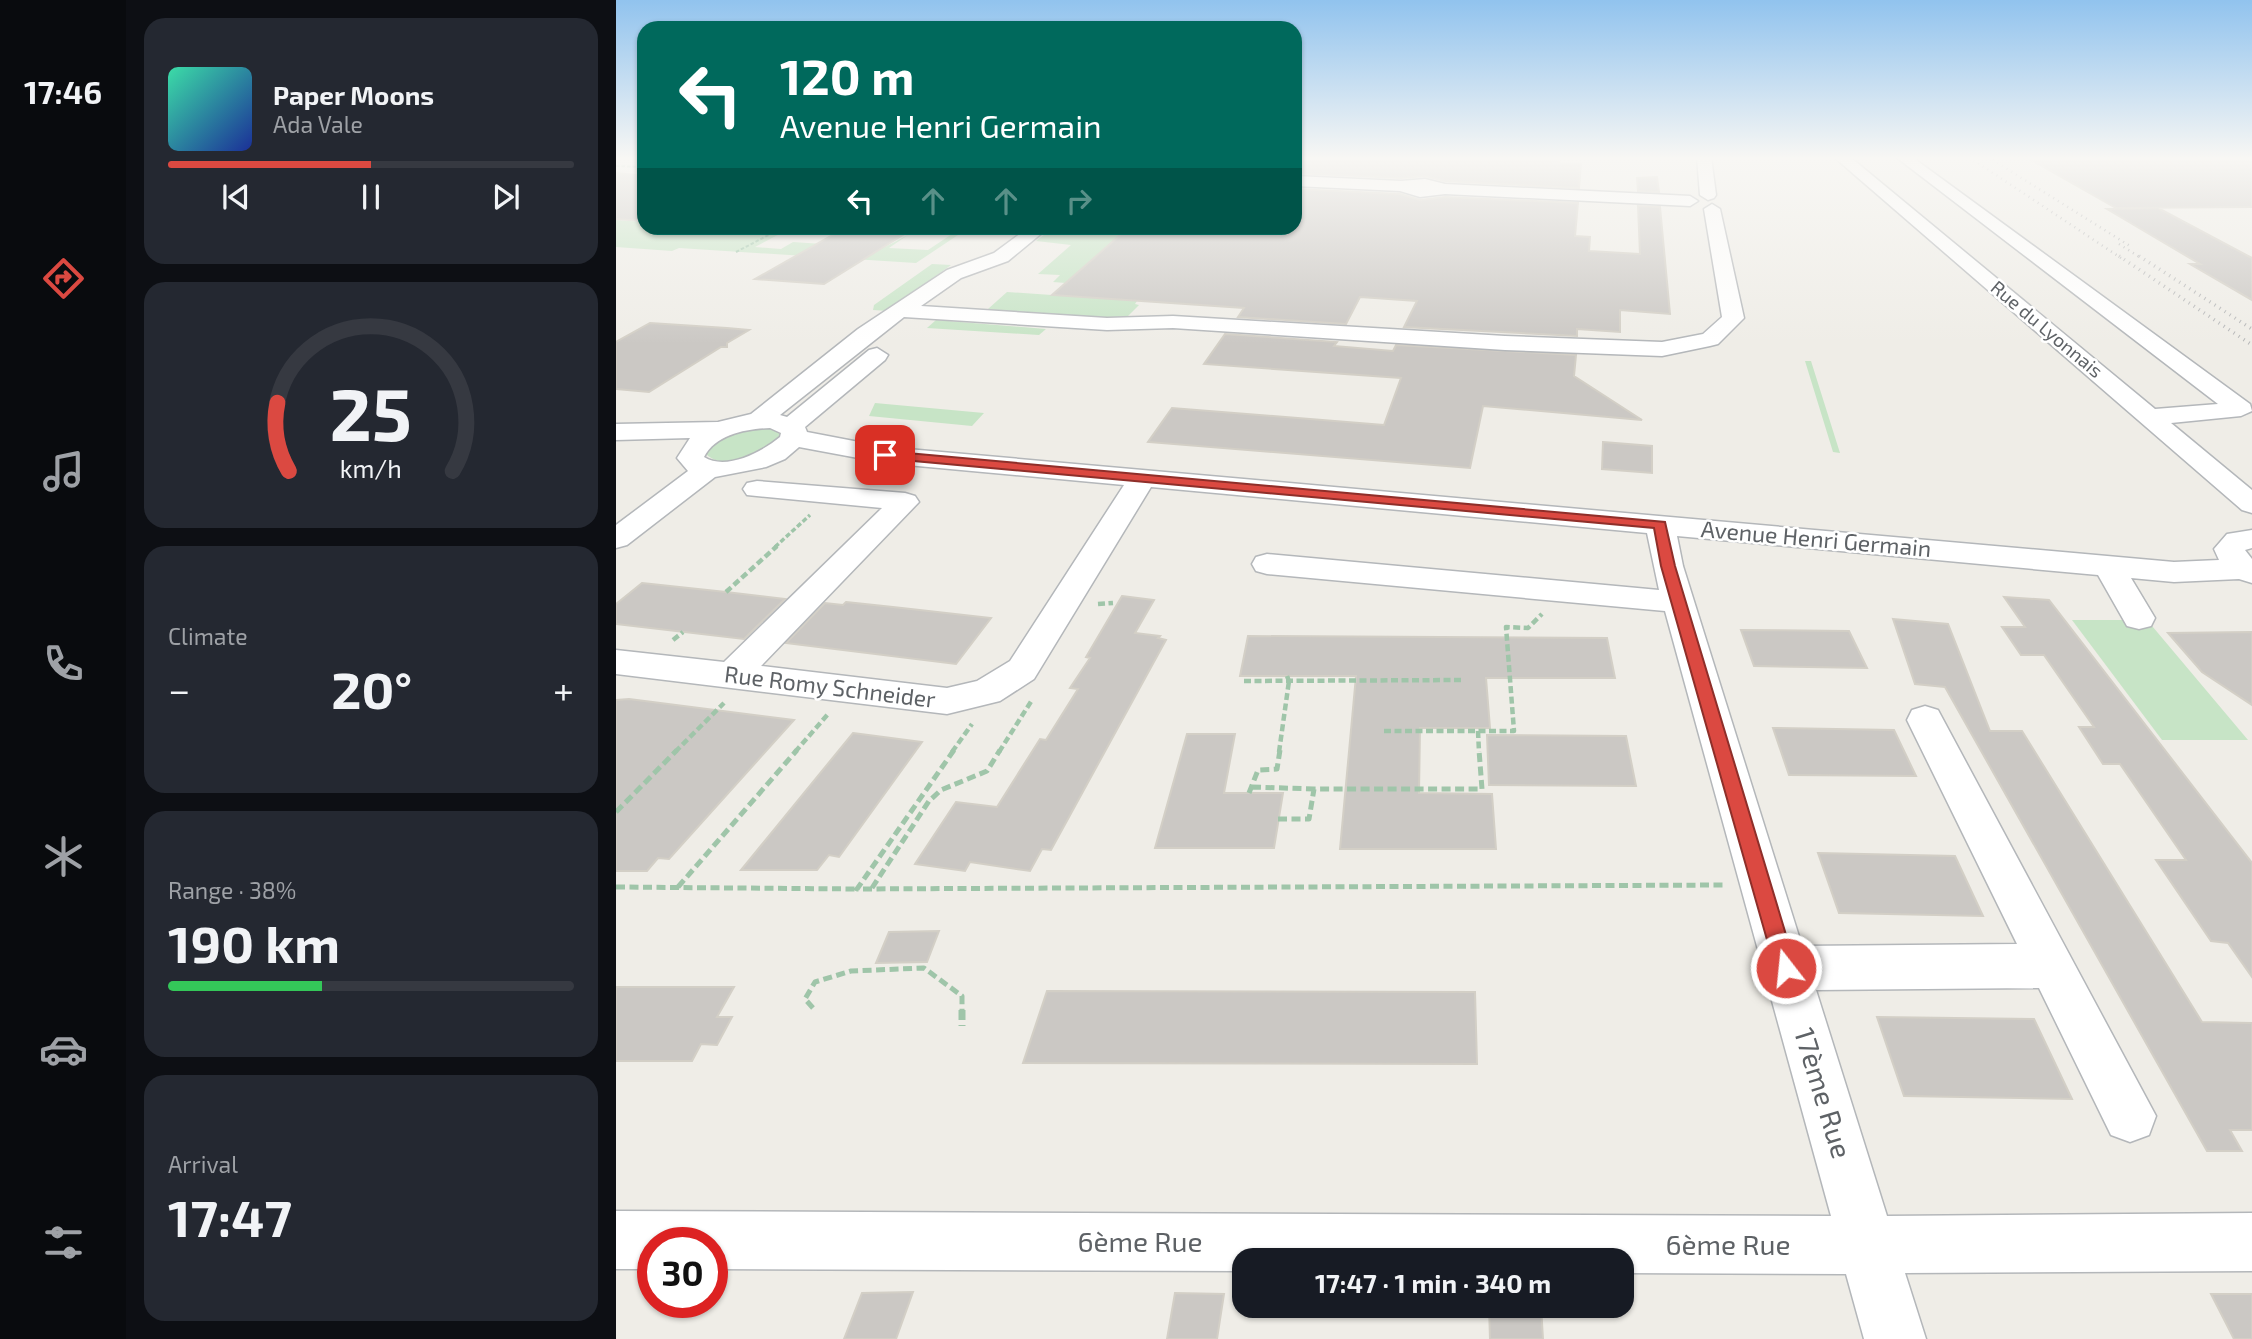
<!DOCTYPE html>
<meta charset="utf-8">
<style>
body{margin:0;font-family:"Exo 2",sans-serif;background:#242831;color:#f1f3f6;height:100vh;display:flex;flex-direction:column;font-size:26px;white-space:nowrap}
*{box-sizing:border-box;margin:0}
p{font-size:23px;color:#9ea1a6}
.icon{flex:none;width:38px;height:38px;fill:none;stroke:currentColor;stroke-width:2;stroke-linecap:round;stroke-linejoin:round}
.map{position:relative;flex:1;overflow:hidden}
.drawer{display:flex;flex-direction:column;gap:18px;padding:18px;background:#0d0f14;width:490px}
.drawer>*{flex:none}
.hud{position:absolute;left:21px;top:21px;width:665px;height:214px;border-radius:21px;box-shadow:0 2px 5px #0004;background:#00695c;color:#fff;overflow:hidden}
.speed{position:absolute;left:21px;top:1227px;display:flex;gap:14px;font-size:35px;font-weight:700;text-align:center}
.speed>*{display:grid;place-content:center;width:91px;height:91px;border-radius:50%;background:#171b24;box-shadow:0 2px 5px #0004;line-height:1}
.speed .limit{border:10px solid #d22;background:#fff;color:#111}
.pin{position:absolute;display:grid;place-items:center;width:60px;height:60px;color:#fff;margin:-30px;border-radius:14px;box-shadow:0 4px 10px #0006}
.me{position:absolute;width:77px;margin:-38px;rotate:344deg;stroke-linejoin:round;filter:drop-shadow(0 0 5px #0008)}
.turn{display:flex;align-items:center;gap:24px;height:147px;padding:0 28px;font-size:32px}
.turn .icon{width:91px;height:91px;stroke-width:2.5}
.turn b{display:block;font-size:49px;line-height:60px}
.lanes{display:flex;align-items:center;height:66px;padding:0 28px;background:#0003;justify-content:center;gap:35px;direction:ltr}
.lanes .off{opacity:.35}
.big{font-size:52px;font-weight:700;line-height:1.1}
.drawer .tile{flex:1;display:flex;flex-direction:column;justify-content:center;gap:10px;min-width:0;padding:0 24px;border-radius:21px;background:#242831}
.drawer .dial{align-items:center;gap:0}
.dial svg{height:182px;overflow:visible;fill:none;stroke:#363941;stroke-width:7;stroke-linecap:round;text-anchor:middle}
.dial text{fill:#f1f3f6;stroke:none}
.song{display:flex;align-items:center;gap:21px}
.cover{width:84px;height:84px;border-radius:10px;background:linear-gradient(135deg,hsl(160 70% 55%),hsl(230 70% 35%))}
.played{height:7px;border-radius:4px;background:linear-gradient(90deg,#db4941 50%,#363941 50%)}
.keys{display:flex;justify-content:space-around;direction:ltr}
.heat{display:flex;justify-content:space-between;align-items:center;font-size:38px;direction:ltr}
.charge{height:10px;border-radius:5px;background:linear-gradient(90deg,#34c759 38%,#363941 0)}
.trip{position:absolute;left:616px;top:1248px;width:402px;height:70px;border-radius:21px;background:#171b24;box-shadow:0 2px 5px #0004;font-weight:700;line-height:70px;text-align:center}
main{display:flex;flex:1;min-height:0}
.tabs{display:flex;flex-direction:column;width:126px;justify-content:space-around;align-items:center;background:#090b0e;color:#9ea1a6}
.tabs .icon{width:49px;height:49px}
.tabs .active{color:#db4941}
.tabs b{font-size:32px;color:#f1f3f6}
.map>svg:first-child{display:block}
.green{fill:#c7e4c6}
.building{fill:#cbc8c4;stroke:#d3cfc6;stroke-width:2}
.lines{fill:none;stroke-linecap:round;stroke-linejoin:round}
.minor-casing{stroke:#b4b7ba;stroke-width:3}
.path-far4{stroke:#9fc5a9;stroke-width:2;stroke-dasharray:3.5 2;stroke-linecap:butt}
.path-far3{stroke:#9fc5a9;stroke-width:3.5;stroke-dasharray:5 2.5;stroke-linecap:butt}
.path-far2{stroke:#9fc5a9;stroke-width:4.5;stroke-dasharray:7 3.5;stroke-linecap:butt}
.path-far1{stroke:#9fc5a9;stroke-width:5;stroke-dasharray:9 4.5;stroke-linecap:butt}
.path{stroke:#9fc5a9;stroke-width:7;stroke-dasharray:10 5;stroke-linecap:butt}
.minor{fill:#fff;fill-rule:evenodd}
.rail-far1{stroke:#b4b5b6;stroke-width:2.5;stroke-dasharray:1 4.5;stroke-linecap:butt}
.rail{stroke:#b4b5b6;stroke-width:3.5;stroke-dasharray:1 5;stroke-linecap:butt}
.route{fill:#db4941;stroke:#8e2f2a;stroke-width:2}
.labels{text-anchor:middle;stroke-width:5;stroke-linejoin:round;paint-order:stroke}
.far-street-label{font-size:19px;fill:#5e6266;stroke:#fff}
.street-label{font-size:23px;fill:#5e6266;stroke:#fff}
.near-street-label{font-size:28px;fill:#5e6266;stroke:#fff}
</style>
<main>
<nav class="tabs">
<b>17:46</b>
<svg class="icon active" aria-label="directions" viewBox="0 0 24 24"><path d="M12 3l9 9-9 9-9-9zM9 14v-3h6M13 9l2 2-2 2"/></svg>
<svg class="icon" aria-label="music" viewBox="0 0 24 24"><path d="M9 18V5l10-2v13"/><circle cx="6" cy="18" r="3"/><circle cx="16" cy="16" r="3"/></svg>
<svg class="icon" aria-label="phone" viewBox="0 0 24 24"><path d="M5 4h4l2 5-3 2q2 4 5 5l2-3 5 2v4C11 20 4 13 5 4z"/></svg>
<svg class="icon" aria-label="climate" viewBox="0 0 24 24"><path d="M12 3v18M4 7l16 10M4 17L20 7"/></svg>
<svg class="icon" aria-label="car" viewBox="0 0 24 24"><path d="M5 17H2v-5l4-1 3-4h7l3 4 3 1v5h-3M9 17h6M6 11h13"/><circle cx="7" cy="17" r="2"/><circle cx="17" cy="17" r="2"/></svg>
<svg class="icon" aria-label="filters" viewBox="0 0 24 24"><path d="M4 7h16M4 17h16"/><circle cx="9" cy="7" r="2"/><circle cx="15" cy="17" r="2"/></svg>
</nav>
<section class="drawer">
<div class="tile">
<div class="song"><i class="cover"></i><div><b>Paper Moons</b><p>Ada Vale</p></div></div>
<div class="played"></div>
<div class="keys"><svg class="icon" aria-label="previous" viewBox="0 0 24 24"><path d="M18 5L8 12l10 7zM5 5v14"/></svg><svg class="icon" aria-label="pause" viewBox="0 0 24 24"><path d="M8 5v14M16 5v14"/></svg><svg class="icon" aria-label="next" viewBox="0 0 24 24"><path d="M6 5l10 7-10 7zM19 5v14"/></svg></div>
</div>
<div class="tile dial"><svg viewBox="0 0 100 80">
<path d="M14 69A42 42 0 1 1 86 69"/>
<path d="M14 69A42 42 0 0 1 9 39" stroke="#db4941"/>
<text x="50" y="56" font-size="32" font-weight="700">25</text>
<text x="50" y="72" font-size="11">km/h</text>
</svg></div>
<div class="tile"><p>Climate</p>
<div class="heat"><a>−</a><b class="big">20°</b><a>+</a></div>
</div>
<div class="tile"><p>Range · 38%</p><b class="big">190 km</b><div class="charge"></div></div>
<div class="tile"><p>Arrival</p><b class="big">17:47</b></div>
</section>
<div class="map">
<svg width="1636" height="1339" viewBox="0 0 1636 1339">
<rect width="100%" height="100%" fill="#efede7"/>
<!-- green -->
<path class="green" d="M0,220L28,222V228H175L139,247L165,249L177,242L267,248L292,235L273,248L312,250L339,232L345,233L300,263L63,248L56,251L0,247Z
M437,228H512L450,283L437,282L444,275L422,274L455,245L420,241Z
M316,264L335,265L272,311L257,310L258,305Z
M391,292L521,301L519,304L523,305L512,316L498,319L388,313L372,309Z
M320,320L430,329L423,335L311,328Z
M1189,361H1195L1224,453L1217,452Z
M259,403L368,413L356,426L253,416Z
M152,427L164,432L161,443C142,452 110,473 90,454L92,447L121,430Z
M1456,620H1531L1632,740H1546Z"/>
<!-- building -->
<path class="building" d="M712,157H944L943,163L965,164L963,188L829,181L809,176L785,178L679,173V159L709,160Z
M1410,157H1636V207L1500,208Z
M0,173L28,176V221L0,219Z
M1041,177L1043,192L1022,191L1021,178Z
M679,189L784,194L804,200L829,197L962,203L959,236L974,237L973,251L1024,254L1022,206L1044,207L1054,314L1004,310V332L961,329V336L788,327L801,301L744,297L730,324L622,317L628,308L436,295L512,228H679Z
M1542,208L1636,258V300L1574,264H1584L1491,209Z
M229,228H298L208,284L139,279Z
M34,323L111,328L133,330L111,343V347H105L33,392L0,389V342Z
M609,334L721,342L718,346L777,351L780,345L960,355L958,376L1026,420L867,406L854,468L532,442L556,408L768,425L785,378L588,364Z
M987,442L1036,446V473L986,469Z
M26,583L110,592L169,599L128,639L0,624V604Z
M506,596L538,600L519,633L544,636L542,638L550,640L435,850L426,849L414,871L354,862L349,871L299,864L340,802L381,807L424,739L430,740L462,689L454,688L474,658L470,657Z
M1388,597L1433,600L1636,863V977L1612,943L1595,941L1540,860H1570L1504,764H1487L1463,727H1478L1428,655H1405L1386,627H1409Z
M230,602L277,607L375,618L340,664L170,643L209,603L227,605Z
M1277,619L1332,624L1374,731H1406L1586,1022L1636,1023V1130H1614L1626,1151H1591L1329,687L1299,684Z
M1125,630L1233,631L1251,668L1138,666Z
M1636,632V705L1586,672L1552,633Z
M632,636L991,638L999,678H870L874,728H804L803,793L876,794L880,849H724L740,676H624Z
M13,699L178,720L53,859L42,858L31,871H0V700Z
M1157,728L1278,730L1300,776L1173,775Z
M237,733L306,742L223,857L213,855L201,870H125Z
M571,734H619L608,793H667L658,848H539Z
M871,735L1010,736L1020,786L873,785Z
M1202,853L1339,856L1367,916L1223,913Z
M323,931L311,962L260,963L273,932Z
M0,987H118L101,1017H116L101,1045L85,1044L76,1061H0Z
M431,991L859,992L861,1064L407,1063Z
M1261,1017L1418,1019L1456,1099L1288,1096Z
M297,1292L280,1339H228L246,1293Z
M559,1293L608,1294L601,1339H551Z
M1595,1294H1636V1339H1618Z
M873,1306H925L927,1339H874Z"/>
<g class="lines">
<!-- minor casing -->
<g class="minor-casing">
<path id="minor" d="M1081,157H1095L1100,195L1098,198L1092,200L1084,195Z
M1218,157H1234L1539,409L1602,404L1280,157H1296L1634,404L1636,411L1625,416L1555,423L1636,490V513L1626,510Z
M679,176L785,181L809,179L829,184L1074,196L1082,201L1074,206L829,194L804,197L784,191L679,186Z
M1096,204L1104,209L1128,318L1102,344L1094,346L1046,356L889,350L557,328L491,330L288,317L164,415L171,417L253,350L261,348L272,355L269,360L189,427L191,432L269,447L1558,562L1603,560L1598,549L1611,534L1636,530V548L1629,550L1636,559V583L1623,579L1558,582L1515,578L1539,618L1535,626L1523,629L1511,626L1482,575L1061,536L1067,566L1186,946L1401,944L1291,720L1296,710L1309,706L1322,710L1540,1116L1533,1135L1514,1142L1495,1135L1423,988L1200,990L1271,1216L1636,1213V1271L1289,1273L1310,1339H1248L1230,1274L1006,1273V1260H628V1271L96,1269V1242H37V1269H0V1211L1215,1216L1049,611L651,574L640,571L636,564L640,557L651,554L1043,590L1031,533L535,487L418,679L384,701L331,714L0,674V650L108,662L266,508L131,495L127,489L131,483L141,481L289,493L299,496L303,502L145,666L331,688L361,681L394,661L508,485L269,463L183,447L169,459L150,467L99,477L11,545L0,548V525L72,471L61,458L74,438L0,440V424L102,422L135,414L242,329L331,270L378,253L412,228H432L392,261L345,278L305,306L491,318L557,316L889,336L1046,342L1087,334L1106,317L1088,209ZM154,428L165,433L164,437C146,452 110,471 88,457C100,434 131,429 154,428Z"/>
</g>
<!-- path-far4 -->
<path class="path-far4" d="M0,166L28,167
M120,252L166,228"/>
<!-- path-far3 -->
<path class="path-far3" d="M159,547L194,515"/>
<!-- path-far2 -->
<path class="path-far2" d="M110,592L161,546
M482,604L497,603
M57,640L67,632
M628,681L847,680
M768,731H898L890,627L912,628L926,614
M862,731L863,752
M59,752L108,703
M179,752L213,713
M336,752L356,724
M383,752L416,700
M663,752L673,681L671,676"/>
<!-- path-far1 -->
<path class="path-far1" d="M338,750L241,889L1109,885
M636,787L698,789
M633,793L642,770L661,769L664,750
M0,812L61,750
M662,819H693L698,789H866L863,750
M0,887L241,889
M62,887L181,750
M256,888L313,801L325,790L371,771L384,750
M197,1008L189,999L199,982L235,971L308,968L346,996V1011"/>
<!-- path -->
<path class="path" d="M346,1010V1026"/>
<!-- minor -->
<use href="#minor" class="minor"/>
<!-- rail-far1 -->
<path class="rail-far1" d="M1353,157L1505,258
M1372,157L1514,246
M1503,244L1525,258"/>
<!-- rail -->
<path class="rail" d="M1503,256L1636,345
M1523,256L1636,329"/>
</g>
<!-- sky -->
<linearGradient id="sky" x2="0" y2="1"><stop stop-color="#91c3ee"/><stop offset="0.46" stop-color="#f8f7f4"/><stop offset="1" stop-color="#f8f7f4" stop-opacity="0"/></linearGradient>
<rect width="1636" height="344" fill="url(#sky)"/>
<!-- route -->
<path class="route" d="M269,451L1049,522L1059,566L1180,968L1177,975L1170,978L1162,975L1159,968L1045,566L1038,528L265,458V452Z"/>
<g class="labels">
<!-- far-street labels -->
<g class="far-street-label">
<text transform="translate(1431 329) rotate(40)" y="7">Rue du Lyonnais</text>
</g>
<!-- street labels -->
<g class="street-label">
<text transform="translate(1200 539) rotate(5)" y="8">Avenue Henri Germain</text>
<text transform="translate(214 687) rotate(7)" y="8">Rue Romy Schneider</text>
</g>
<!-- near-street labels -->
<g class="near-street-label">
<text transform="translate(1207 1093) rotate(73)" y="10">17ème Rue</text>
<text x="524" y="1252">6ème Rue</text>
<text x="1112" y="1255">6ème Rue</text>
</g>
</g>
</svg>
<div class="speed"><div class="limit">30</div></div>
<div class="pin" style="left:269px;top:455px;background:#d93025"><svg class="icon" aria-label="arrive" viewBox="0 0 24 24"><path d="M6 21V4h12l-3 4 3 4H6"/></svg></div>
<svg class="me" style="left:1170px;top:968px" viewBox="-20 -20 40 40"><circle r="17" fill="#db4941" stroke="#fff" stroke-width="3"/><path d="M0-11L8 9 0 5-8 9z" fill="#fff"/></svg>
<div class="trip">17:47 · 1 min · 340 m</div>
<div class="hud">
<div class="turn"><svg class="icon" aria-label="left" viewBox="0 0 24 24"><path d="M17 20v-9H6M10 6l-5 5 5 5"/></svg><div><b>120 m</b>Avenue Henri Germain</div></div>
<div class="lanes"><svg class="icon" aria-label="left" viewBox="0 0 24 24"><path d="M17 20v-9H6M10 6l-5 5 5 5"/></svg><svg class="icon off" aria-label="ahead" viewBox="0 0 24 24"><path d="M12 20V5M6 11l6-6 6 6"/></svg><svg class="icon off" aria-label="ahead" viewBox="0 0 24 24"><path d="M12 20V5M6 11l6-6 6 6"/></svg><svg class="icon off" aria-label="right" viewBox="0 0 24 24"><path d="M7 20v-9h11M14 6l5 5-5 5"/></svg></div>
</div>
</div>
</main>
